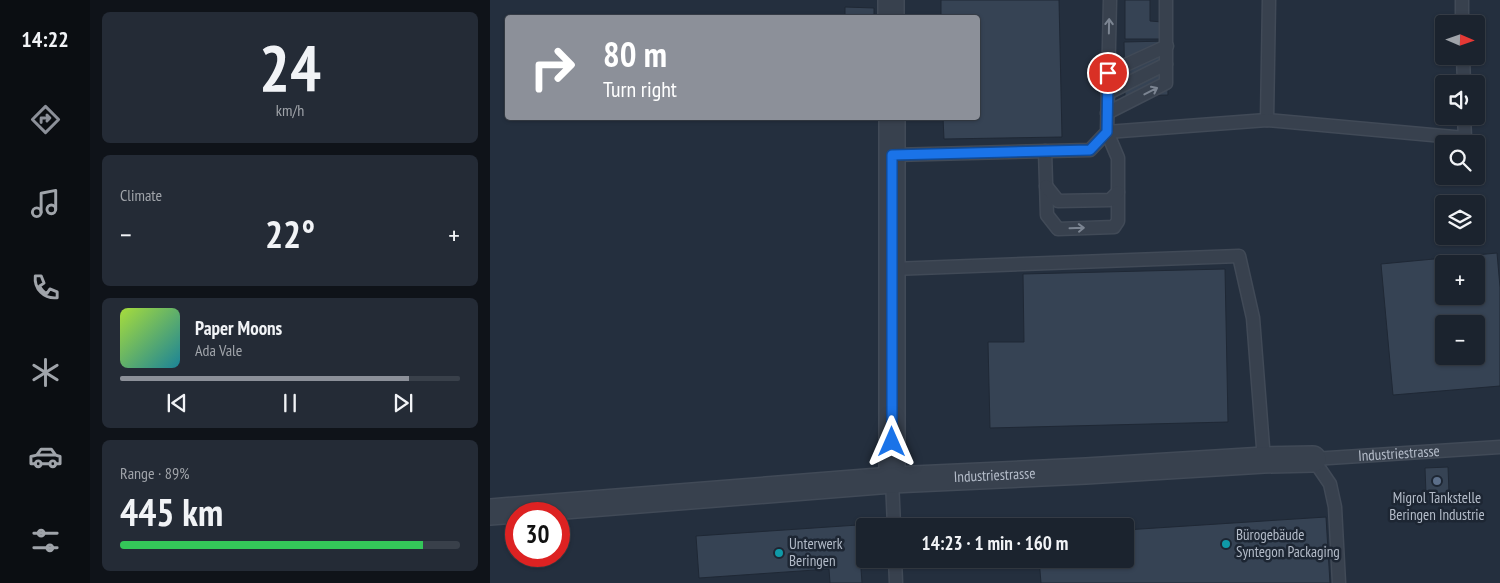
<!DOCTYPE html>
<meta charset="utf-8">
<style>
body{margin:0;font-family:"PT Sans Narrow",sans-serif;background:#242b36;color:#f1f3f6;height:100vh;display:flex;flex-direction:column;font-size:19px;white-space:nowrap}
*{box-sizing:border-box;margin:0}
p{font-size:16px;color:#a0a4aa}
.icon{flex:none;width:28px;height:28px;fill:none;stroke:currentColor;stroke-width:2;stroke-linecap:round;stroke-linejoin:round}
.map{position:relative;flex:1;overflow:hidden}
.sheet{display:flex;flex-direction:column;gap:12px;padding:12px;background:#0f1319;width:400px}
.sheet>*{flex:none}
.banner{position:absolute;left:15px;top:15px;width:475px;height:105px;border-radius:5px;box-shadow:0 1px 4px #0004,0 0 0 1px #39404a;background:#8c9099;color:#fff;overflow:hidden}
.needle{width:32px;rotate:92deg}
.buttons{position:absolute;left:945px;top:15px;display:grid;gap:10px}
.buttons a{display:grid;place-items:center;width:50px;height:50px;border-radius:5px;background:#1b232e;box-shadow:0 1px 4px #0004,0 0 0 1px #39404a;font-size:25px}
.speed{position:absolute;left:15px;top:502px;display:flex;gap:10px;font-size:25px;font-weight:700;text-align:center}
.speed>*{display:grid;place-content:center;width:65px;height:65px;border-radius:50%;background:#1b232e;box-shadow:0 1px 4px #0004,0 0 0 1px #39404a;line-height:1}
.speed .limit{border:8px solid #d22;background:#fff;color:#111}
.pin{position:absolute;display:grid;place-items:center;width:42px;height:42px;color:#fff;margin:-21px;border:2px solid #fff;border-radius:50%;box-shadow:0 1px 5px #0007}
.me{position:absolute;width:55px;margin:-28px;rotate:0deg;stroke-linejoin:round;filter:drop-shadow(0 0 4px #0008)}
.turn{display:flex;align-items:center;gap:18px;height:105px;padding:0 15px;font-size:22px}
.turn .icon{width:65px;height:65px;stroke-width:2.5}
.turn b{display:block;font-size:35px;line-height:42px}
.big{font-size:38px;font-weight:600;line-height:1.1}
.sheet .tile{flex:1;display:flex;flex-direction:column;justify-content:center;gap:8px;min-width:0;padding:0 18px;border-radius:8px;background:#242b36}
.sheet .dial{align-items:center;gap:0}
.dial b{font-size:65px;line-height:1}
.song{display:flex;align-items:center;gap:15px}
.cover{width:60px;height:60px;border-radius:8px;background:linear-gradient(135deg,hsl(80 70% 55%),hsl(190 70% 35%))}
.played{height:5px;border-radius:2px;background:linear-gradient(90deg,#8c9099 85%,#39404a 85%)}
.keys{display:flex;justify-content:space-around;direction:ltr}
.heat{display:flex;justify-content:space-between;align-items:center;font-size:28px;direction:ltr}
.charge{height:8px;border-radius:4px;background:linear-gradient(90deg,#34c759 89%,#39404a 0)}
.trip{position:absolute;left:366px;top:518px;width:278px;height:50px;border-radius:5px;background:#1b232e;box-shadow:0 1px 4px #0004,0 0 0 1px #39404a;font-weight:600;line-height:50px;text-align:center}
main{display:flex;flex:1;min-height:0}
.dock{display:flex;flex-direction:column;width:90px;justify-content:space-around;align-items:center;background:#0b0e12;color:#a0a4aa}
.dock .icon{width:35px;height:35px}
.dock .on{color:#8c9099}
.dock b{font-size:22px;color:#f1f3f6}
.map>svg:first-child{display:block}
.building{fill:#364354;stroke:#1f2835;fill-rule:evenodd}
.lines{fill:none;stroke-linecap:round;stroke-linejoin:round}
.service-casing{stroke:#414a57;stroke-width:15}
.minor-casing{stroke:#414a57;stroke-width:28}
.service{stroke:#38414e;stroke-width:12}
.minor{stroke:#38414e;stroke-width:25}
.oneway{stroke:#7c8592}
.route-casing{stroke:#114b97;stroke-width:12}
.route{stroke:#1a73e8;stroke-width:9}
.service-dot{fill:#5c6f8a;stroke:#1d2633;stroke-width:2}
.culture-dot{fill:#0f9aa8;stroke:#1d2633;stroke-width:2}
.labels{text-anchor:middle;stroke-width:5;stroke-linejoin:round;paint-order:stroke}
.street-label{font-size:15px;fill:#b4bcc9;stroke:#1d2633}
.poi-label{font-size:15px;fill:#b4bcc9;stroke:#1d2633;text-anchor:start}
</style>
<main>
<nav class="dock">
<b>14:22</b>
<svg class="icon on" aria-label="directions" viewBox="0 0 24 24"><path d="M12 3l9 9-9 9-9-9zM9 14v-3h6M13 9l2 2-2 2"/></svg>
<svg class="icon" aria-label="music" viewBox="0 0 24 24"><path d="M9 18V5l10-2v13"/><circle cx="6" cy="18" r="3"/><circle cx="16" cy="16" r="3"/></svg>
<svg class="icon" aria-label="phone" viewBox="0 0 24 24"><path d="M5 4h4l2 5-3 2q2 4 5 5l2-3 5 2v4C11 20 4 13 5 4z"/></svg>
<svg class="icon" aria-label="climate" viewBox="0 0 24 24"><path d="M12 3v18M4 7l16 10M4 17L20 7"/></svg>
<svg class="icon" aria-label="car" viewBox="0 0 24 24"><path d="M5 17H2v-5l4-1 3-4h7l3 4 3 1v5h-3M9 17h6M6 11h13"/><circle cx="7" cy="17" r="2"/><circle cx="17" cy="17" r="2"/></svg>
<svg class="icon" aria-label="filters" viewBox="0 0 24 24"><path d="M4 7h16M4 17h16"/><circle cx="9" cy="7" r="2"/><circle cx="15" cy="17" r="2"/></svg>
</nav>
<section class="sheet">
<div class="tile dial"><b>24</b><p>km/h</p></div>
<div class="tile"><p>Climate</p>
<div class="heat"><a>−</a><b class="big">22°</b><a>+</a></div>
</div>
<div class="tile">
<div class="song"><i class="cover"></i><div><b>Paper Moons</b><p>Ada Vale</p></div></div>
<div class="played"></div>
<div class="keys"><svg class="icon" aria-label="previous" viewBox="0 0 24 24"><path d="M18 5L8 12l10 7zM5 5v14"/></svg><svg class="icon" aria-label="pause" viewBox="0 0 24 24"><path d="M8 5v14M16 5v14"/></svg><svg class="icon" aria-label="next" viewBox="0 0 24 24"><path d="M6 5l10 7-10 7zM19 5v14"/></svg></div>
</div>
<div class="tile"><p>Range · 89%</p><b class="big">445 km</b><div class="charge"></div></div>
</section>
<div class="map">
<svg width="1010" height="583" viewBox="0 0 1010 583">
<rect width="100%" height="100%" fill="#242f3e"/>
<!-- building -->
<path class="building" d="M451,0H569L572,137L454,139L453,118H488V18H451Z
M635,0H660V21L672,22V39H635Z
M355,7L384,8V18H355Z
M677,41L678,95L635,96L634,42Z
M1007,253L1010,287V386L903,395L891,264ZM954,264H986V296H954ZM954,324H986V356H954Z
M735,269L738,422L500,428L498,342H534L533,274Z
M958,467L959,493L936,494L935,468Z
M836,517L840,583H551L549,559H635V530Z
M368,525L372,583H340L339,569L209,578L206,536Z"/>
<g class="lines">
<!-- service casing -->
<g class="service-casing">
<g id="service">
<path d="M972,0V24"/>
<path d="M973,56L974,84"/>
<path d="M618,73L677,46"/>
<path d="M618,93L676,64"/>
<path d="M617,113L676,83V0"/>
<path d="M777,120L779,0"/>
<path d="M555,151L557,215L568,229L624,227L628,221V158L617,132L777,120L975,138L974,116"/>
<path d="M402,155L600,150L617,132L620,0"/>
<path d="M556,186L568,201L620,200L628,192"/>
<path d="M402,269L749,256L763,318L774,460"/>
<path d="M402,480L404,526"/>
<path d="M405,559L406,583"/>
<path id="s1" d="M849,583L845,507L840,484L823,459L1010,447"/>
</g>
</g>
<!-- minor casing -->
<g class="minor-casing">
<g id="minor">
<path d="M401,0V18"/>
<path d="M402,118V480"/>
<path id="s2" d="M0,512L402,480L596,471L774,460L823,459"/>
</g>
</g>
<!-- service -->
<use href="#service" class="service"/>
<!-- minor -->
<use href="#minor" class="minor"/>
</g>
<!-- one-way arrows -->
<defs><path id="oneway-shaft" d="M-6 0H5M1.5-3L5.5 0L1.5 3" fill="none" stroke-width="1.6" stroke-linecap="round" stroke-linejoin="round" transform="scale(1.25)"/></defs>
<g class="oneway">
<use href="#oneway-shaft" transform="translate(619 26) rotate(-89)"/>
<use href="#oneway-shaft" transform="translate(661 91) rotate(-27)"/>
<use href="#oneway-shaft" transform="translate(587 228) rotate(-2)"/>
</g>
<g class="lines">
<!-- route casing -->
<g class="route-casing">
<path id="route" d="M402,442V155L600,150L617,132L618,73"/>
</g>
<!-- route -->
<use href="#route" class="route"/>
</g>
<!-- markers -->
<circle class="service-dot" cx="947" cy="481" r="5"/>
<g class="culture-dot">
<circle cx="736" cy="544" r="5"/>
<circle cx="289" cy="553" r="5"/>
</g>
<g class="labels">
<!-- street labels -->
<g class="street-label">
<text dy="5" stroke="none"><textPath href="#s1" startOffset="216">Industriestrasse</textPath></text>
<text dy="5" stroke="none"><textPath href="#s2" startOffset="506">Industriestrasse</textPath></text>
</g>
<!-- poi labels -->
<g class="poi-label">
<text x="947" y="503" text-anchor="middle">Migrol Tankstelle<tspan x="947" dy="17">Beringen Industrie</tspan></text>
<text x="746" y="540">Bürogebäude<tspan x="746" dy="17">Syntegon Packaging</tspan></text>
<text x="299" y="549">Unterwerk<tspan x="299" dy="17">Beringen</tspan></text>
</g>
</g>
</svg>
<div class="buttons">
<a><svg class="needle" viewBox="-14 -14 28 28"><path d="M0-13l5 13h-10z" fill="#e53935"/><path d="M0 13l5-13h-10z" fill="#a0a4aa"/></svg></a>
<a><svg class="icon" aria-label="sound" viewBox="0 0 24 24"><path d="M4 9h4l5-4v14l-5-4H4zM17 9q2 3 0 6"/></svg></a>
<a><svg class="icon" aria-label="search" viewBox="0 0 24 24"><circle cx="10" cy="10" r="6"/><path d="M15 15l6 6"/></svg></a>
<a><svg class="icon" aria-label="layers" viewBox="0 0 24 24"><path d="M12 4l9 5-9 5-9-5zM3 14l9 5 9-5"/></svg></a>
<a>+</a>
<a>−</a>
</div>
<div class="speed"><div class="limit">30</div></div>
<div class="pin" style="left:618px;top:73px;background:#d93025"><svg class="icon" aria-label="arrive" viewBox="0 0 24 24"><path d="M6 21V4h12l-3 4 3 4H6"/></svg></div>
<svg class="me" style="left:402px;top:442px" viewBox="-20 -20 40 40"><path d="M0-17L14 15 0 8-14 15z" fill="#1a73e8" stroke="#fff" stroke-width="4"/></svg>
<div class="trip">14:23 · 1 min · 160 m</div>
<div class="banner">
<div class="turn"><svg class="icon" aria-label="right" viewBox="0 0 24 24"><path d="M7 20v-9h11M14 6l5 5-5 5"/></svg><div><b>80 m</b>Turn right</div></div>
</div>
</div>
</main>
